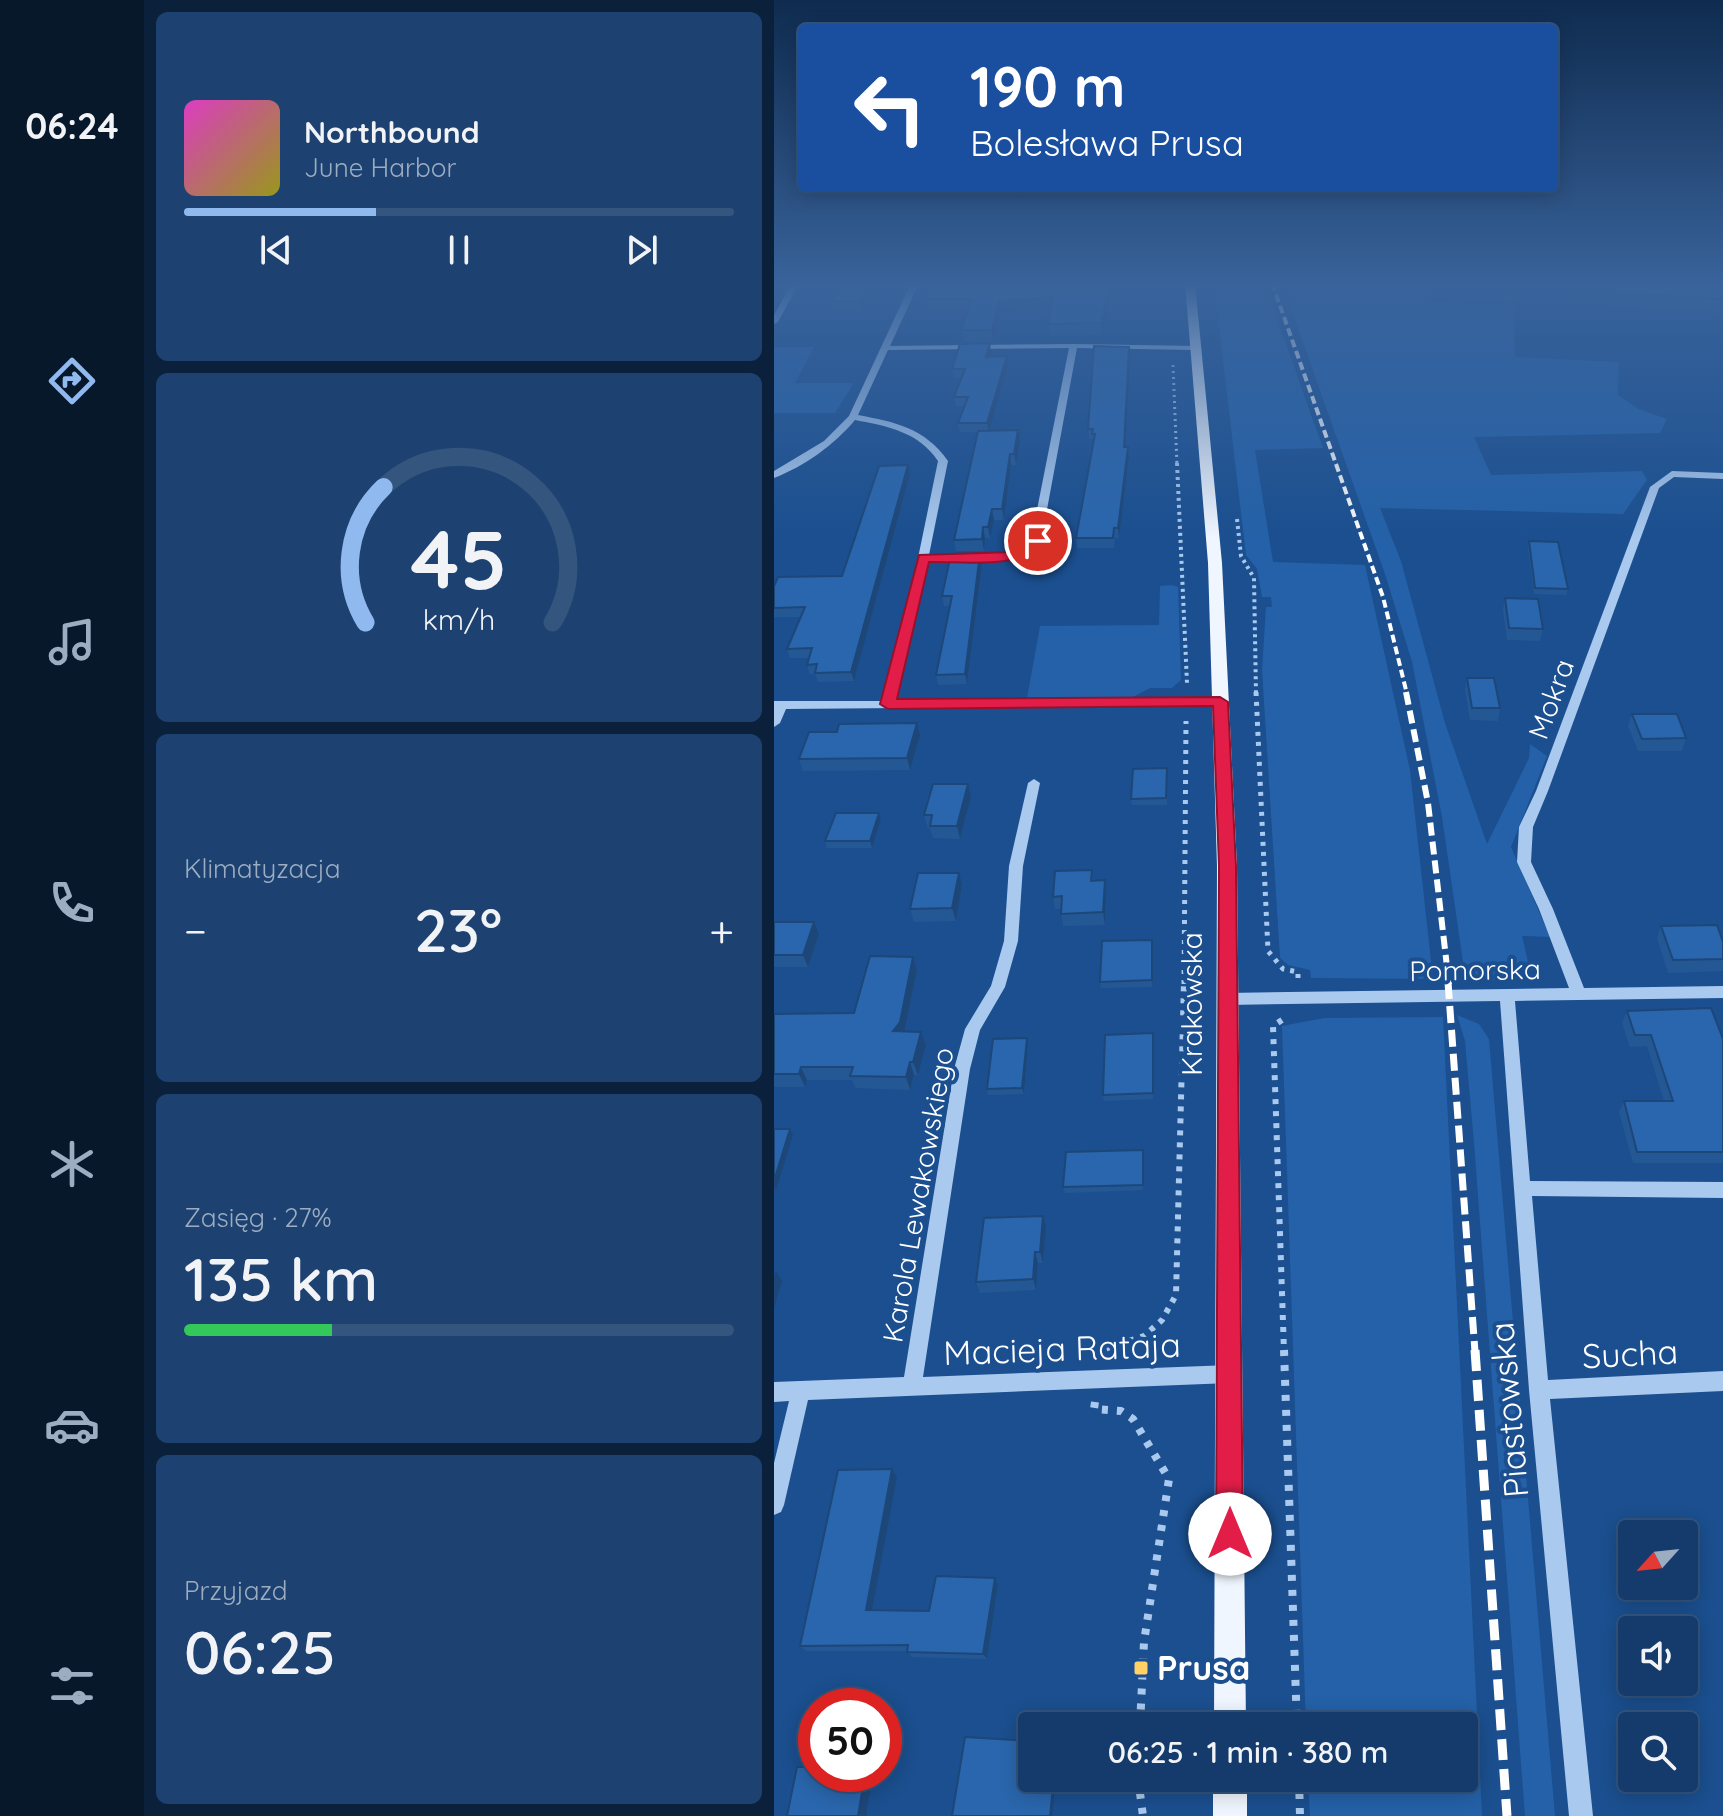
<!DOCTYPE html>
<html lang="pl">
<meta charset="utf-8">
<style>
body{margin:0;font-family:Quicksand,sans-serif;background:#1d4271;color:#f1f3f6;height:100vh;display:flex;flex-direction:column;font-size:30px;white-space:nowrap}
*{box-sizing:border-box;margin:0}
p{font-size:26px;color:#9dadc1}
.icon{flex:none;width:44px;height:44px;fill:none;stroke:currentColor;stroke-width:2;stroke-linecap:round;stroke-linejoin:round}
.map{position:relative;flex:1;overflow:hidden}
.details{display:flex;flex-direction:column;gap:12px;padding:12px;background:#0b203b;width:630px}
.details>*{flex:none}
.top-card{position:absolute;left:24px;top:24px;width:760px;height:168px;border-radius:8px;box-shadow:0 4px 20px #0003,0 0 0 2px #33557e;background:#1a4fa0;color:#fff;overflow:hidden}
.needle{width:52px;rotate:243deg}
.tools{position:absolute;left:844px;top:1520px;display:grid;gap:16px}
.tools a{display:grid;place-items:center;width:80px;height:80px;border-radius:8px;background:#143b6b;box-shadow:0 4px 20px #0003,0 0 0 2px #33557e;font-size:40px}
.speed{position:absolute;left:24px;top:1688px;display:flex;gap:16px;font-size:40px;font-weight:700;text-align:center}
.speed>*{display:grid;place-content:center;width:104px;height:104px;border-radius:50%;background:#143b6b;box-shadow:0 4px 20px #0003,0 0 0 2px #33557e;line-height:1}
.speed .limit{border:12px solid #d22;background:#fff;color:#111}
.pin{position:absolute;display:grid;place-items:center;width:68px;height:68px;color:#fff;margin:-34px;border:4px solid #fff;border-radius:50%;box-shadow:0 2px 8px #0007}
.me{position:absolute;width:88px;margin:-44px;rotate:0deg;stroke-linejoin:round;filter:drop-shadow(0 0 6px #0008)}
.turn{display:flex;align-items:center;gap:28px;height:168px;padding:0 40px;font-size:36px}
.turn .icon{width:104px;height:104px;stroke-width:2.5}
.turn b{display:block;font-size:56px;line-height:68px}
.big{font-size:60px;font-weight:600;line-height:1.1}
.details .tile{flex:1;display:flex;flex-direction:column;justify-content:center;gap:12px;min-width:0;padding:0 28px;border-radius:12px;background:#1d4271}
.details .dial{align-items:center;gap:0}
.dial svg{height:208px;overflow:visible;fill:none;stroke:#33557e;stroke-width:7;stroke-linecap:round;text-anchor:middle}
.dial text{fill:#f1f3f6;stroke:none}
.song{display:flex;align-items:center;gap:24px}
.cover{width:96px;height:96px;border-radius:12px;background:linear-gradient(135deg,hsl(310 70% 55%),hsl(60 70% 35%))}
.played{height:8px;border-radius:4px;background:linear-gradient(90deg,#90b9f0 35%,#33557e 35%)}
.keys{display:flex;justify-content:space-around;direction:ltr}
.heat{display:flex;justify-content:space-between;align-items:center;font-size:44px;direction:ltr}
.charge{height:12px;border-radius:6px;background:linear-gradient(90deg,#34c759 27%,#33557e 0)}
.trip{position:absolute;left:244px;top:1712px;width:460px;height:80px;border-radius:8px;background:#143b6b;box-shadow:0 4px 20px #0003,0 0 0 2px #33557e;font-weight:600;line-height:80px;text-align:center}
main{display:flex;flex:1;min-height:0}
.menu{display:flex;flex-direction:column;width:144px;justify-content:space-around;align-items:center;background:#08182b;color:#9dadc1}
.menu .icon{width:56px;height:56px}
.menu .current{color:#90b9f0}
.menu b{font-size:36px;color:#f1f3f6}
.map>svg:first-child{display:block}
.green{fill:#2461a8}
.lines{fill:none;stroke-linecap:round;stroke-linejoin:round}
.path-far4{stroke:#a9c9ee;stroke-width:3;stroke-dasharray:2 4;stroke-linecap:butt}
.path-far3{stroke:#a9c9ee;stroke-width:4;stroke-dasharray:3 4;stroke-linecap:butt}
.path-far2{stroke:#a9c9ee;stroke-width:5;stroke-dasharray:4 6;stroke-linecap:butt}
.path-far1{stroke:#a9c9ee;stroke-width:6;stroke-dasharray:5 7;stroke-linecap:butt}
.path{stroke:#a9c9ee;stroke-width:8;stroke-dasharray:6 9;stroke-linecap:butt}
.minor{fill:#a9c9ee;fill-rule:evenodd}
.major{fill:#f0f6ff;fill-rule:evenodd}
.rail-far3{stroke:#fff;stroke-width:4;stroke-dasharray:8 4;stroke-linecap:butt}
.rail-far2{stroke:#fff;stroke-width:6;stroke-dasharray:13 6;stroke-linecap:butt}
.rail-far1{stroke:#fff;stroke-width:7;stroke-dasharray:17 7;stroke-linecap:butt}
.rail{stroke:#fff;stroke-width:9;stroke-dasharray:21 9;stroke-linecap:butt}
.wall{fill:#245895}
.shaded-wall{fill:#1d4779}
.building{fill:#2a66ad;stroke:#1d4779;stroke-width:2}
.route{fill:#e11d48;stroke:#92132f;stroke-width:2}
.poi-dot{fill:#ffd166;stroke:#1b4f8f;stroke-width:3}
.labels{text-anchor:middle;stroke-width:8;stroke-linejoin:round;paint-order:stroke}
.street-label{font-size:28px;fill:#fff;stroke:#1b4f8f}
.near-street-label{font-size:34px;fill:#fff;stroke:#1b4f8f}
.near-poi-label{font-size:34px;font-weight:bold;fill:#fff;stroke:#1b4f8f;text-anchor:start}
</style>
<main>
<nav class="menu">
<b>06:24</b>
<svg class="icon current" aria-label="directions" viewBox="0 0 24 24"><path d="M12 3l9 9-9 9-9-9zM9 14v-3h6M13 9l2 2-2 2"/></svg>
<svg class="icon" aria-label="music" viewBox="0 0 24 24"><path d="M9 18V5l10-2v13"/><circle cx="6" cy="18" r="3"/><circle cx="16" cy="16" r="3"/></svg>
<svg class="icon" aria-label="phone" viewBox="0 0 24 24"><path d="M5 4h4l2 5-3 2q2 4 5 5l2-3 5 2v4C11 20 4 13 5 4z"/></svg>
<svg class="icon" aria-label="climate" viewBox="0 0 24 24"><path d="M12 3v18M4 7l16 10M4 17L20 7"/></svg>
<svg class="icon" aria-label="car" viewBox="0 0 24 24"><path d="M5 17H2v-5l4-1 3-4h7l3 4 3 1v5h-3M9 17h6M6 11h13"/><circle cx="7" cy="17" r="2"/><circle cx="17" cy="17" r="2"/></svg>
<svg class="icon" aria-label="filters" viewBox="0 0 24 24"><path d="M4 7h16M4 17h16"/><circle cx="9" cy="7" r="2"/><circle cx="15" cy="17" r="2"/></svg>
</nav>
<section class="details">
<div class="tile">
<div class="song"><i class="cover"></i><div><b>Northbound</b><p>June Harbor</p></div></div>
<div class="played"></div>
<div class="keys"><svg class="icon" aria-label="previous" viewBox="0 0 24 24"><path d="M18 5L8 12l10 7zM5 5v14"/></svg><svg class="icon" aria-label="pause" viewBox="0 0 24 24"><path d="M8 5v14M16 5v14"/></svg><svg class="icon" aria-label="next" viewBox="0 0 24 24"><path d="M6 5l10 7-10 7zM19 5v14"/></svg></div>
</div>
<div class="tile dial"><svg viewBox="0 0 100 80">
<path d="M14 69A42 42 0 1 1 86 69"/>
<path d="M14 69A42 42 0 0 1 21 17" stroke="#90b9f0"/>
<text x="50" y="56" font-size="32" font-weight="700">45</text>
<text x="50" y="72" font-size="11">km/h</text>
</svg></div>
<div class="tile"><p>Klimatyzacja</p>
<div class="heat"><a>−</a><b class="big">23°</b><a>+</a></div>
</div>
<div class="tile"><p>Zasięg · 27%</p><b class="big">135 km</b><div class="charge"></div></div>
<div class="tile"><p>Przyjazd</p><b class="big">06:25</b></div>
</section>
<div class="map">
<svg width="949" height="1816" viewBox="0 0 949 1816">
<rect width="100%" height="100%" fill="#1b4f8f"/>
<!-- green -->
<path class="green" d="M440,283H490L549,448L481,450L499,562L591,565L636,770L659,979L537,978L536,970L514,965L506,958L488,670L492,607H498L497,597H488L483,569L472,555Z
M508,283H652L658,302L740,305L741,357L845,362L844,395L865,409L893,419L886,433L700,437L717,475L868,471L873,480L849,514L606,508L627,561L671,723L713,844L755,758L756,744L773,756L737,847L776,937L748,936L758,979L696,981L690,969L668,817L638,662L611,574Z
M0,347H40L21,383H80L61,413H0Z
M398,585L404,587L407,680L398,688H376L357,698H253L266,626L385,625L386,586Z
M683,1015L705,1024L715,1039L781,1816H751L700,1143L691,1041Z
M669,1017L708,1816H536L534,1778H690V1726H532L508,1026L550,1018Z"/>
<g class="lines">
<!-- path-far4 -->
<path class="path-far4" d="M399,365L403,465"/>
<!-- path-far3 -->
<path class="path-far3" d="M403,463L413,683
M463,519L467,556L480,578L482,694"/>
<!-- path-far2 -->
<path class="path-far2" d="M482,692L494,951L509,969L524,972V978
M410,984L412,721"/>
<!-- path-far1 -->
<path class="path-far1" d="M508,1020L499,1026L510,1352
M321,1352L370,1336L388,1320L402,1295L410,982"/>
<!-- path -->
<path class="path" d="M510,1350L523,1726
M321,1356V1350H324
M321,1402L320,1409L347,1411L359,1419L395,1479L370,1642L366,1726
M364,1778L369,1816
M525,1778L526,1816"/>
<!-- minor -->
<path class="minor" d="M18,283H25L4,322L0,324V315Z
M137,283H145L116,346L299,344L420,346L424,348L420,350L303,348L266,547L241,559L153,561L121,701L446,698L452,702L450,705L12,709L6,723L0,727V701H109L144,558L164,461C145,432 113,426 81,420C60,445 31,466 0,478V471L50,441L75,416ZM295,348L256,545L239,553L155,555L174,461C151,428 121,422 84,415L114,350Z
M898,471L949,473V479L900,477L885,488L774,791L759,827L757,862L779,909L810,988L949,986V998L741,1001L756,1181L949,1182V1198L758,1196L774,1380L949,1371V1391L776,1399L819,1816H795L755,1390L726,1001L453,1005L448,1003L446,999L448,995L453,993L795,988L765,909L743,862L745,827L762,791L876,487Z
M260,779L266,783L249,866L244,941L231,987L206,1030L196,1069L149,1377L456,1365L463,1367L466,1374L463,1381L456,1383L34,1400L10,1505L7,1512L0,1515V1463L15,1401L0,1402V1382L130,1377L180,1069L191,1029L217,986L230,941L235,866L254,783Z"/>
<!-- major -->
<path class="major" d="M411,283H421L448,563L463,866L472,1726H440L443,866L434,563Z
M439,1778H473V1816H439Z"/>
<!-- rail-far3 -->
<path class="rail-far3" d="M498,283L609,597L633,694"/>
<!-- rail-far2 -->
<path class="rail-far2" d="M632,692L654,803L675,984"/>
<!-- rail-far1 -->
<path class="rail-far1" d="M674,982L701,1352"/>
<!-- rail -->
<path class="rail" d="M701,1350L733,1816"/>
</g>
<!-- wall -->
<path class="wall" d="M69,283H103L88,310H60L58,301Z
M157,283H339L328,335L276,336L274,324L277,309L227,313L219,342H190L188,330L194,311H156L155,307H154L151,295Z
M661,283H744L745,289L743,301L661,297Z
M800,283H949V324L944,312L804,303Z
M355,347L356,356L351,447H354L355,457L345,538H341L340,548H303L302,538L319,444V439H315L314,429Z
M217,352L216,357L233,356L234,365L215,431L246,441L242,465H237L230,520H220L216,538H211L210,551H182L180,540L204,432H186L184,423L191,406H182L180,397L188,378H180L178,369Z
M134,465L136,474L80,681L44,682L41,674H36L33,665L35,658H16L13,649L27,617H0V586L68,576Z
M755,541L794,589L792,595L760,594L754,547Z
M208,563L193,684L164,685L162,675L176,606H170L168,596Z
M731,598L769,629L766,641L733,640L729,610Z
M693,678L726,708L724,721L696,720L691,690Z
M858,714L912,738L908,751H864L854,726Z
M63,732L146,736L136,770L29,771L25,759Z
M393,768V805H358L357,799Z
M194,784L197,797L186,839L159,838L156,828H154L150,815Z
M105,813L107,819L98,848H53L51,841Z
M318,870L319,881L331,880L332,893L331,925L289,926L287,909H281L279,897Z
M188,885L182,921L140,922L136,909Z
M0,922L45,934L34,967H0Z
M887,926L949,942V971L894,973L883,938Z
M378,940V987L327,988L326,982Z
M139,957L143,970L131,1032H147L152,1045L144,1075H140L136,1090L82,1088L78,1080H33L31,1087H0V1014L80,1013Z
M853,1011L949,1039V1163H859L845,1112L850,1101H890L873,1046L856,1047L848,1023Z
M379,1033V1099L330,1101L329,1095Z
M253,1038L254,1044L250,1094L214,1095L213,1089Z
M370,1156L369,1190L291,1193L289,1187Z
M272,1227L269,1263H264L262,1290L206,1293L202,1282Z
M118,1469L123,1477L98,1610L155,1611L221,1578L224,1584L213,1659L138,1657L133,1651H32L26,1646Z"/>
<!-- shaded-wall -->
<path class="shaded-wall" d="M96,283H103L88,310L86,301Z
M336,283H339L328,335L327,323Z
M279,297L280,309L227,313L219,342L218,330L225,301Z
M216,343L217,352L213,366L212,357Z
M355,347L356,356L351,457L350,447Z
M233,356L234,365L215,432L213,423Z
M244,430L246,441L242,465L240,454Z
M354,447L355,457L345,538L344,528Z
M236,454L237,465L230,520L228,509Z
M134,465L136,474L80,681L77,672Z
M218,509L220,520L216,538L214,527Z
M209,527L211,538L210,551L208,539Z
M206,553L208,563L193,684L191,674Z
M143,723L146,736L136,770L133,758Z
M194,784L197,797L186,839L183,826Z
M105,813L107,819L98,848L96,841Z
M185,873L188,885L182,921L178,908Z
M331,880L332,893L331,925L329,912Z
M40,922L45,934L34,967L29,955Z
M139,957L143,970L130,1035L119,1031Z
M147,1032L152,1045L144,1075L139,1062Z
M253,1038L254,1044L250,1094L248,1088Z
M136,1062L140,1075L136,1090L132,1077Z
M27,1067L33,1080L31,1087L25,1074Z
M16,1129L19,1135L2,1190L0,1186V1181Z
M269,1216L272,1227L269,1263L266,1252Z
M261,1252L264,1263L262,1290L259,1279Z
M2,1271L8,1281L0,1308V1276Z
M118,1469L123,1477L97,1616L92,1610Z
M221,1578L224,1584L213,1659L209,1654Z
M91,1774H94L98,1777L92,1816H84Z
M280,1778H282L278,1816H276Z"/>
<!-- building -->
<path class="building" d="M69,283H96L86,301H58Z
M157,283H336L327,323L274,324L279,297L225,301L218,330H188L197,299H154L155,295H151Z
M662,283H744L745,289L662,285Z
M805,283H949V303L947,299L807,290Z
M216,343L212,357L233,356L213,423H184L194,397H180L191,369H178L186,344Z
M320,346L355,347L350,447H354L344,528H340L339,538H302L321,434H318L319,429H314Z
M244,430L240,454H236L228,509H218L214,527H209L208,539L180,540L204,431Z
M134,465L77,672L41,673L43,664L33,665L38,648L13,649L31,607L0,608V586L4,577L68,576L105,466Z
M755,541L784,542L794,589L761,588Z
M206,553L191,674L162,675L178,596H168L177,554Z
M731,598L764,599L769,629L735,628Z
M693,678H720L726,708H698Z
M858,714H903L912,738L868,739Z
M143,723L133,758L25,759L35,732H63L65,724Z
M393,768L392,798L357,799L359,769Z
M159,784H194L183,826H156L158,815H150Z
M62,813H105L96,841H51Z
M318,870L317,881L331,880L329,912L287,914L288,896L279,897L281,871Z
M144,873H185L178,908L136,909Z
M0,922H40L29,955H0Z
M943,925L949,942V959L899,960L887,926Z
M378,940V980L326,982L328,941Z
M96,956L139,957L126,1022L119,1031L147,1032L139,1062H136L132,1077L76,1076L79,1067H27L25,1074H0V1014L80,1013Z
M937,1008L949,1039V1152H863L850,1101H899L877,1035H861L853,1011Z
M379,1033V1093L329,1095L331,1035Z
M253,1038L248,1088L213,1089L219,1039Z
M0,1129H16L0,1181Z
M369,1150V1185L289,1187L292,1152Z
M269,1216L266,1252H261L259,1279L202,1282L210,1218Z
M118,1469L92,1610L155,1611L162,1576L221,1578L209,1654L133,1652L134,1645L26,1646L64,1470Z
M191,1737L258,1741V1778H280L276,1816H178Z
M23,1767H42V1774H91L84,1816H13Z"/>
<!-- sky -->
<linearGradient id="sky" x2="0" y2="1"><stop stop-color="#0f2b4f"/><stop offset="0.53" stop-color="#39639b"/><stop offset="1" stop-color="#39639b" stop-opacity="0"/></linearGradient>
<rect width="949" height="538" fill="url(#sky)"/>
<!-- route -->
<path class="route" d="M260,538L271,541C246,571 191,561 155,562L123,699L446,697L454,702L462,866L469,1534L465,1544L456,1548L446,1544L442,1534L445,866L439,706L114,709L106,704L145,555L240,552L249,549Z"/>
<!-- markers -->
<rect class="poi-dot" x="359" y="1660" width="16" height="16" rx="4"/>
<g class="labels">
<!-- street labels -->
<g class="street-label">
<text transform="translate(777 699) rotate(-70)" y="10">Mokra</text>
<text transform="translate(701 970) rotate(-1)" y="10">Pomorska</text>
<text transform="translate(418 1004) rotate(-90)" y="10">Krakowska</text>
<text transform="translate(144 1195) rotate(-80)" y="10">Karola Lewakowskiego</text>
</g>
<!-- near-street labels -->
<g class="near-street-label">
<text transform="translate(288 1349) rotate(-2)" y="12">Macieja Rataja</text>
<text transform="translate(856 1354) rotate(-3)" y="12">Sucha</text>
<text transform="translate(735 1410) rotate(-95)" y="12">Piastowska</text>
</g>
<!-- near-poi labels -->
<g class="near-poi-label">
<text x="383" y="1680">Prusa</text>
</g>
</g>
</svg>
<div class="tools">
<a><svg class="needle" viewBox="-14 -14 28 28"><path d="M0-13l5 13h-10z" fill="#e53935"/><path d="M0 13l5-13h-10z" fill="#9dadc1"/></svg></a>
<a><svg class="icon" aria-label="sound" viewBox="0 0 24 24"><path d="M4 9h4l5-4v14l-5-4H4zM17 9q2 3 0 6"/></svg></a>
<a><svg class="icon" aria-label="search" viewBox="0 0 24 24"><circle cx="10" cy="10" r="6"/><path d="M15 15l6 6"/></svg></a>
</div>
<div class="speed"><div class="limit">50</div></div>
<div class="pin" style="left:264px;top:541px;background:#d93025"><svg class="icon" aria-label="arrive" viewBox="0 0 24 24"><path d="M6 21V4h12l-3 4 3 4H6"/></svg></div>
<svg class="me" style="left:456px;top:1534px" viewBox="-20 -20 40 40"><circle r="19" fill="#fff"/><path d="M0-13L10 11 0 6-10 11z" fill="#e11d48"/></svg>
<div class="trip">06:25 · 1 min · 380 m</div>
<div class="top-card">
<div class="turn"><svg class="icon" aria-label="left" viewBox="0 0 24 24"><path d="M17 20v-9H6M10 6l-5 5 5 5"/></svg><div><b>190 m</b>Bolesława Prusa</div></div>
</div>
</div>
</main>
